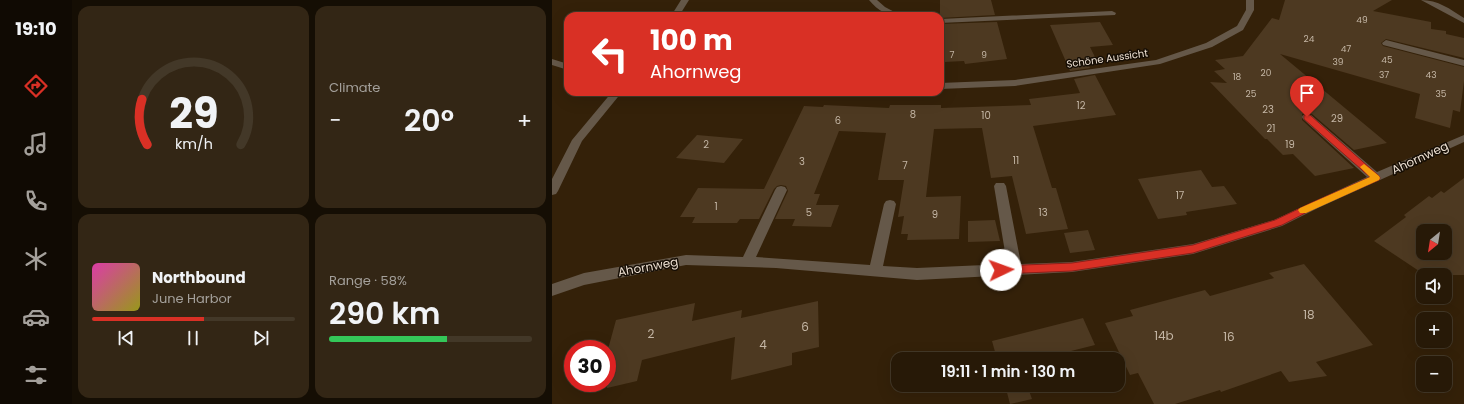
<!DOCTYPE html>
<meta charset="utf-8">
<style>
body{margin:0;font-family:Poppins,sans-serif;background:#332615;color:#f1f3f6;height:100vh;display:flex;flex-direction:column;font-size:15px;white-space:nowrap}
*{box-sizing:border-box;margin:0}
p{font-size:13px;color:#a4a09b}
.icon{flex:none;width:22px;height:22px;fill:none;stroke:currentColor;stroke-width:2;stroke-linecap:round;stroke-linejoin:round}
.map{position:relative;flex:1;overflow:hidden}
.panel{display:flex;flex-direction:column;gap:6px;padding:6px;background:#150e04;width:480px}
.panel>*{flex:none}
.hud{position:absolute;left:12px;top:12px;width:380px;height:84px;border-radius:12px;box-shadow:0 4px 16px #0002,0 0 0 1px #433828;background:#d93025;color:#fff;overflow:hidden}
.needle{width:26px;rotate:210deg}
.tools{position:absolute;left:864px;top:224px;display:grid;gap:8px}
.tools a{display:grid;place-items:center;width:36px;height:36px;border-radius:8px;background:#271907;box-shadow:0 4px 16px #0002,0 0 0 1px #433828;font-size:20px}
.speed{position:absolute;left:12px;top:340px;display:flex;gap:8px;font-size:20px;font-weight:700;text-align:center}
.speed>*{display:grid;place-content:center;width:52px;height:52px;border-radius:50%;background:#271907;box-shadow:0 4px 16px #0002,0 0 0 1px #433828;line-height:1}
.speed .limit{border:6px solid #d22;background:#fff;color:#111}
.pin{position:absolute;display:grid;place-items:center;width:34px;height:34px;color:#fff;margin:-41px -17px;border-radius:50% 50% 50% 0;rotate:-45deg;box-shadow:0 0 4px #0007}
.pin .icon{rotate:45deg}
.me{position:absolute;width:44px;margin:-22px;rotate:87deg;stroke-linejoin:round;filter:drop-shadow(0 0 3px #0008)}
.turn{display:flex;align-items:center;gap:14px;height:84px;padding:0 20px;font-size:18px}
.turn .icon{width:52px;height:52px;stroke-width:2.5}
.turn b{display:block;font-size:28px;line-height:34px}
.big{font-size:30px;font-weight:600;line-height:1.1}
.panel .widget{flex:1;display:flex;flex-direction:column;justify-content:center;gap:6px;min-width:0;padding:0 14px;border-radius:12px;background:#332615}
.panel .dial{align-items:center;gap:0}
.dial svg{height:104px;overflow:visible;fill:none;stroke:#433828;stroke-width:7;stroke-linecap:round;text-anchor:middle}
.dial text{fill:#f1f3f6;stroke:none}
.song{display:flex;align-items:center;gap:12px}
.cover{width:48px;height:48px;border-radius:6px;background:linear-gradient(135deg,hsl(320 70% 55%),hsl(60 70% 35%))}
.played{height:4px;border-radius:2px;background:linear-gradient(90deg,#d93025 55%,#433828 55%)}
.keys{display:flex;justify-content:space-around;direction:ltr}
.heat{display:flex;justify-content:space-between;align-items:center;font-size:22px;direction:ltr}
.charge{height:6px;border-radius:3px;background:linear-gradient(90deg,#34c759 58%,#433828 0)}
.panel .tiles{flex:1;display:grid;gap:6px;grid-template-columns:repeat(2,1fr)}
.trip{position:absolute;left:339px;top:352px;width:234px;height:40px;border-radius:12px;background:#271907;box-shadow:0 4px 16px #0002,0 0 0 1px #433828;font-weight:600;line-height:40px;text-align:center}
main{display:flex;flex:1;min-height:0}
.menu{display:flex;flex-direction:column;width:72px;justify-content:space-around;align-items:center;background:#100a03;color:#a4a09b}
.menu .icon{width:28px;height:28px}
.menu .current{color:#d93025}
.menu b{font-size:18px;color:#f1f3f6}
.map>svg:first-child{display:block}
.building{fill:#4d3921;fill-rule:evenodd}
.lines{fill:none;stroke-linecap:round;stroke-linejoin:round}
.minor{fill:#655849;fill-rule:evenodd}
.route{fill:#d93025;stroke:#8d1f18}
.slow{fill:#f59e0b}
.labels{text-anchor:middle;stroke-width:3;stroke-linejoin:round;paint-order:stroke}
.far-number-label{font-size:9px;fill:#c4b6a5}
.far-street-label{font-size:10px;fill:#ecdfd1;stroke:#150d04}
.number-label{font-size:10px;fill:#c4b6a5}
.street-label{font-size:12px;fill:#ecdfd1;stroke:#150d04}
.near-number-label{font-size:12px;fill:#c4b6a5}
</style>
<main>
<nav class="menu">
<b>19:10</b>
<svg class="icon current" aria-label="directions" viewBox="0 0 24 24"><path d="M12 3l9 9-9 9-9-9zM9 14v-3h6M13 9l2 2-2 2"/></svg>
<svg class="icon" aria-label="music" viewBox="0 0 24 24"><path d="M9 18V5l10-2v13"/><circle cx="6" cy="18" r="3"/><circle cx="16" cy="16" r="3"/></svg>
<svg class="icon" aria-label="phone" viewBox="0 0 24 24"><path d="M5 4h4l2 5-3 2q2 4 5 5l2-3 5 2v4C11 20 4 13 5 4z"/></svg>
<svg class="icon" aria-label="climate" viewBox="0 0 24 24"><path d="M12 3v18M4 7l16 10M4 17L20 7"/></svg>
<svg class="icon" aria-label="car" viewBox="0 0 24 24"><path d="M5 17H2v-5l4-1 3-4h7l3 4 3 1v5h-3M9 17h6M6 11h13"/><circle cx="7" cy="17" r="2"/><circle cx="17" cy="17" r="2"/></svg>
<svg class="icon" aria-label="filters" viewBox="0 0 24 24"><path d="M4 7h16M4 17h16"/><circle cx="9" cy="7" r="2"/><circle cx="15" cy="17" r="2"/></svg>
</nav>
<section class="panel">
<div class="tiles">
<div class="widget dial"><svg viewBox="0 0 100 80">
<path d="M14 69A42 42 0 1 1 86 69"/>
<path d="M14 69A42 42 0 0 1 10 34" stroke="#d93025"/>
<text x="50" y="56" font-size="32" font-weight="700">29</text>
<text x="50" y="72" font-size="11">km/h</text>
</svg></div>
<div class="widget"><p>Climate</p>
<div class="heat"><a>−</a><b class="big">20°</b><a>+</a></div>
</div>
<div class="widget">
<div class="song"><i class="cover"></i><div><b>Northbound</b><p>June Harbor</p></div></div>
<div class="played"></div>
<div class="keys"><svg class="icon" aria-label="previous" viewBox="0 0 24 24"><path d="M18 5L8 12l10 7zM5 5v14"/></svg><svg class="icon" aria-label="pause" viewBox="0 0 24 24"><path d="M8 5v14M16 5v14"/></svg><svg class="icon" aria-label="next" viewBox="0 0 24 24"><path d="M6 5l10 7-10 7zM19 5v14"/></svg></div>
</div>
<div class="widget"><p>Range · 58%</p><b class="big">290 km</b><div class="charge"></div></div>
</div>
</section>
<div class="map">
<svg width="912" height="404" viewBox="0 0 912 404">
<rect width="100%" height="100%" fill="#342109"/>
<!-- building -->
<path class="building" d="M388,0H439L443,15L388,18Z
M733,0H840L821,11L879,22V29L894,31V34L912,38V58L834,39L829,43L831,46L912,67V81L908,112L901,110L898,128L863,118L868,94L728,54L835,143L802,150L760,114L755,113L750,114V120L802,168L763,176L741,154L731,155L715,139H713L658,82L675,83L662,71L673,69L663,60L691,56L720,18L727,20Z
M445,22L455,59L413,64L412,61L392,62L391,60H388V24Z
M548,22L561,45L538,47L543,57L533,58L538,68L518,71L498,25Z
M543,75L564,115L481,126L500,188H504L516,229L474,234L460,176L439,178L430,128L382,129L374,197L409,196L407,239L355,240L356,234H349L352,216L346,217L352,180H326L334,133L287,131L262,194H268L264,205H287L279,227L240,226L243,219H223L236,191L234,186L229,185L225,186L222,189L207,219H188L185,223H140L143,217H128L146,188L212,189L252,106L271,107L272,105L337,108L338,105H389V108L479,105L477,99L528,93L522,79Z
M145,135L191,139L172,163L124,158Z
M649,170L660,187L672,186L685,204L634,212L635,215L606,219L586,179Z
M912,178V275H873L822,241L854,217L852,215L877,196L880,198L889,191L892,193ZM871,231H893V253H871Z
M443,220L448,241L416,242V221Z
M536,230L543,250L518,253L512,233Z
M752,264L821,345L764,362L775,376L737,382L729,371L669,392L668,390L623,404H602L586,373L578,375L553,323L581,316L578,310L653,290L658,296L722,278L717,273Z
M266,301L267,347L240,353V365L179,380L183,337L90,360L85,381L55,388V353L64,320L143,303L140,321L190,310L189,318Z
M531,318L543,345L519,351L522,359H445L440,341Z
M453,385H475L480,399L458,404Z"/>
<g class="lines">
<!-- minor -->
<path class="minor" d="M129,0H137L127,16H119Z
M317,0H325L333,7L350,16C336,16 326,11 317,0Z
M694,0H702V10L691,30L660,47L608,64L463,86L388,89V83L463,80L604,60L654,43L685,26L694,10Z
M869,0C886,0 898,9 912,18V23Z
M560,11L564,13L563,15L388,23V19Z
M834,40L912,60V66L831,45L830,43Z
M0,59L16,64V70L0,65Z
M60,92H70L30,141L6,191L4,194L0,195V179L20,140Z
M755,114L759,115L825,172L912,135V142L766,208L730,226L641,254L520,272L365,280L224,268L134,265L32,285L0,296V284L32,273L134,255L191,257L223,190L225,187L229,186L233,187L235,190L204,257L318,265L332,204L334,201L338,200L342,201L344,204L331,266L365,268L455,264L442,186L444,183H452L454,186L469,264L520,262L641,244L722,220L815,177L751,119L750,117L751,115Z"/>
</g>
<!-- route -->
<path class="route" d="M752,115H758L827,176L828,178L827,180L765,207L730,225L641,253L520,271L449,274L446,273L444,270L446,267L449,266L520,263L641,245L723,220L759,203L818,177L752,119Z"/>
<!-- slow -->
<path class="slow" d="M812,164L827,176L828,178L827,180L754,213H748L746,210L748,208L818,177L808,167Z"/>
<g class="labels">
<!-- far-number labels -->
<g class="far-number-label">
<text x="810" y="23">49</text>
<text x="757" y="42">24</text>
<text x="794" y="52">47</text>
<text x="400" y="58">7</text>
<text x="432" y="58">9</text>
<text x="835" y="63">45</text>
<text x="786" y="65">39</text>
<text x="714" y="76">20</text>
<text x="832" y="78">37</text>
<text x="879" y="78">43</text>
<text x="685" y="80">18</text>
<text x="699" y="97">25</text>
<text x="889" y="97">35</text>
</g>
<!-- far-street labels -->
<g class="far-street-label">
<text transform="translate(555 58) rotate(-8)" y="4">Schöne Aussicht</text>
</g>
<!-- number labels -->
<g class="number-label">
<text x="529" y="109">12</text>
<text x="716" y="113">23</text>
<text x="361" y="118">8</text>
<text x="434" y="119">10</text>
<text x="785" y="122">29</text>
<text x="286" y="124">6</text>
<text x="719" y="132">21</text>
<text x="154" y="148">2</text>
<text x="738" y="148">19</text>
<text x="464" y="164">11</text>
<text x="250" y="165">3</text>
<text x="353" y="169">7</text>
<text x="628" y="199">17</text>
<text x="164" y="210">1</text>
<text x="257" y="216">5</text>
<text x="491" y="216">13</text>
<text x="383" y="218">9</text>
</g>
<!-- street labels -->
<g class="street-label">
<text transform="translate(868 158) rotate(-25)" y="4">Ahornweg</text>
<text transform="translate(96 267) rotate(-10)" y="4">Ahornweg</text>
</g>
<!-- near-number labels -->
<g class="near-number-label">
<text x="757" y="319">18</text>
<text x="253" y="331">6</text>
<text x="99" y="338">2</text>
<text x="612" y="340">14b</text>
<text x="677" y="341">16</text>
<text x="211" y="349">4</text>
</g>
</g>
</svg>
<div class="tools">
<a><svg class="needle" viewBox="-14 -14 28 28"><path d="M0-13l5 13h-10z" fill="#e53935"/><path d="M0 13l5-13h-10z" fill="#a4a09b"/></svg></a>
<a><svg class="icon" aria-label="sound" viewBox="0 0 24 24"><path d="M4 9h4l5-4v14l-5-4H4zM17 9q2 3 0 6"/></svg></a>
<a>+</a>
<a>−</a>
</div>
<div class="speed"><div class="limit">30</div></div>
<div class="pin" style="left:755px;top:117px;background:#d93025"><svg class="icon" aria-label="arrive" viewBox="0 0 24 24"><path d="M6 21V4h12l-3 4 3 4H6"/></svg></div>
<svg class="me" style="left:449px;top:270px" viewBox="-20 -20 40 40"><circle r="19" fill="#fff"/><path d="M0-13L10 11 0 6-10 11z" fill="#d93025"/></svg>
<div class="trip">19:11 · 1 min · 130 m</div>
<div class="hud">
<div class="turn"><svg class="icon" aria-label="left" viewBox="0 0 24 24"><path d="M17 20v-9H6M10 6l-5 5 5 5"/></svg><div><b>100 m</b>Ahornweg</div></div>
</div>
</div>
</main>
